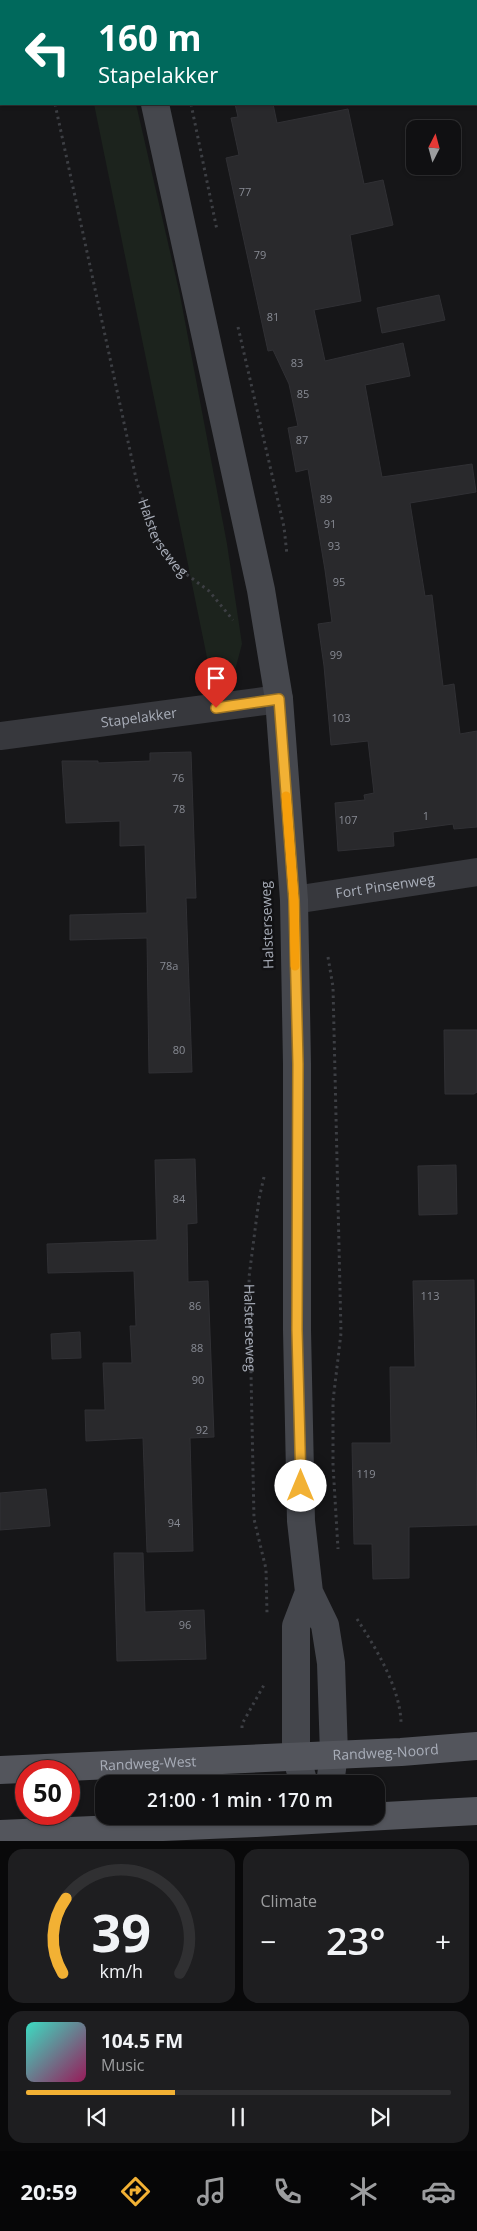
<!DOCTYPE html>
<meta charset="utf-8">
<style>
body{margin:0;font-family:"Open Sans",sans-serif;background:#1e1e20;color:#f1f3f6;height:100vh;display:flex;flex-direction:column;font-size:19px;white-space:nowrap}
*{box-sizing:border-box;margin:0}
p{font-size:16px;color:#9c9d9f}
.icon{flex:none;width:28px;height:28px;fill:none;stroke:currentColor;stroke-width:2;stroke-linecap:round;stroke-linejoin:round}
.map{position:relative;height:1841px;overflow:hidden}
.panel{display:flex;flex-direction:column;gap:8px;padding:8px;background:#09090a;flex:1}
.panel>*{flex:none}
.hud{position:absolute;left:0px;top:0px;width:478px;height:105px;box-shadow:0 1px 4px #0004,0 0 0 1px #303032;background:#00695c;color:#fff;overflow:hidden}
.needle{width:32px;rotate:6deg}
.fabs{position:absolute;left:406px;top:120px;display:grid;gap:10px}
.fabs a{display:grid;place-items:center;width:55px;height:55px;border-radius:10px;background:#101012;box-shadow:0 1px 4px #0004,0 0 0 1px #303032;font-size:25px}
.speed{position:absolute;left:15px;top:1760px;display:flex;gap:10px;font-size:25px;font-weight:700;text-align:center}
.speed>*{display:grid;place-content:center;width:65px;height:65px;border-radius:50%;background:#101012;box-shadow:0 1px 4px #0004,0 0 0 1px #303032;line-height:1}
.speed .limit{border:8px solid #d22;background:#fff;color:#111}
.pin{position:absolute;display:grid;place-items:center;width:42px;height:42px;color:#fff;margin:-51px -21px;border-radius:50% 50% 50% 0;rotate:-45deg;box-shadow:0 0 5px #0007}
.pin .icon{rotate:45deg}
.me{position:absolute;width:55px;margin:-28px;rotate:0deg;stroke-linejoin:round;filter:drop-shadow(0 0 4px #0008)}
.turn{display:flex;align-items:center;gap:18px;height:105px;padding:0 15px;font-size:22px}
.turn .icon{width:65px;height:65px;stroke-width:2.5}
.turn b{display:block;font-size:35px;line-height:42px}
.big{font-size:38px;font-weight:600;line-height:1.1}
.panel .tile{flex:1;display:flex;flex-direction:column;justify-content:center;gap:8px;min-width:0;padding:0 18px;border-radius:15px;background:#1e1e20}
.panel .dial{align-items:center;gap:0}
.dial svg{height:130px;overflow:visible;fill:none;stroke:#303032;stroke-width:7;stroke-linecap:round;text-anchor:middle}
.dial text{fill:#f1f3f6;stroke:none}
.song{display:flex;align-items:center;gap:15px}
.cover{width:60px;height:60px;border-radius:8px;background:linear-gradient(135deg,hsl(170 70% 55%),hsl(330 70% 35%))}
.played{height:5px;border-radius:2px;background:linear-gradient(90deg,#f2b134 35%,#303032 35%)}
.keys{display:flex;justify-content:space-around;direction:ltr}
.heat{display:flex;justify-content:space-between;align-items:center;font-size:28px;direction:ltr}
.panel .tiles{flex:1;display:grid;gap:8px;grid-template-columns:1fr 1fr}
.tile:last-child{grid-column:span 2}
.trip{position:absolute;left:95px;top:1775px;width:290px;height:50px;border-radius:15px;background:#101012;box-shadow:0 1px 4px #0004,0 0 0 1px #303032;font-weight:600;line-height:50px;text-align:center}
.dock{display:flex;height:80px;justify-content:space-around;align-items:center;background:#060607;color:#9c9d9f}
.dock .icon{width:35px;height:35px}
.dock .current{color:#f2b134}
.dock b{font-size:22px;color:#f1f3f6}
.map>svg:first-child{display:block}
.green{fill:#1c231d}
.building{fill:#29292c;stroke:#303034}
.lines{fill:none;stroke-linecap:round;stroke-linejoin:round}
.path{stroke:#3d3f44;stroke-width:3;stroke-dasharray:2.5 4;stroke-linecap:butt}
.street{stroke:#37383d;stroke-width:28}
.secondary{stroke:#45474d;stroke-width:28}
.primary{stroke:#53555c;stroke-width:28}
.route-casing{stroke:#9d7322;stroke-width:12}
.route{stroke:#f2b134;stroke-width:9}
.slow{stroke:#f59e0b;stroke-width:9}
.labels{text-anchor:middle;stroke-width:5;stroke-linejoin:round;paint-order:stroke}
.number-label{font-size:11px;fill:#888b94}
.street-label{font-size:14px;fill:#a8adb8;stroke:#111113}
</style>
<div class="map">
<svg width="477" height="1841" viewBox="0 0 477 1841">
<rect width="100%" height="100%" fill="#161618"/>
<!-- green -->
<path class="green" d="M94,104H136L180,295L227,544L242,644L234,674L212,682Z"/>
<!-- building -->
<path class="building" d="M235,104H273L277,123L348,109L364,184L383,180L393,225L350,235L361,301L314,310L325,361L403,343L410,376L365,385L382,477L472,464L476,492L410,503L425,596L432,595L443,686L454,684L460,734L477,731V827L454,829L453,824L393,832L394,846L338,851L335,803L365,800L364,795L374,793L368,741L331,745L324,666L318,624L332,622L325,570L308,469L296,472L288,428L298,426L289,384L273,350L268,351L226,158L239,155L231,118L238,117Z
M439,295L445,320L382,333L377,308Z
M191,752L196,898H186L192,1072L149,1073L147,938L70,940V915L147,913L145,845L120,846V821L66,823L62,761H98V763L150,761V753Z
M444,1030H477V1092L474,1094H445Z
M195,1159L197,1223L187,1224L188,1282L208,1281L214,1437L190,1438L193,1551L147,1552L143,1438L86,1441L85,1410H105L103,1363H132L130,1326H136L134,1271L48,1273L47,1244L157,1240L155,1160Z
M456,1165L457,1214L419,1215L418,1166Z
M474,1280L477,1525L409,1527V1578L373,1579L372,1544H354L352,1443H391L390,1367H415L413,1281Z
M80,1332L81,1358L52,1359L51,1334Z
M46,1489L50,1526L0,1530V1493Z
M114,1553H143L145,1612L204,1610L206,1659L117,1661Z"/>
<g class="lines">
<!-- path -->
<g class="path">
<path d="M32,0L33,1"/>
<path d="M168,0V1"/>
<path id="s1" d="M55,104L137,483L157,540L178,568L209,591L233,620"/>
<path d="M191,104L217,230"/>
<path d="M238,327L284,527L287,555"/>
<path d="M328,957L333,987L341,1333L333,1401V1465L338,1549"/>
<path id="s2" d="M264,1177L259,1199L249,1277L254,1519L266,1569L267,1613"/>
<path d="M357,1619C376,1648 400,1688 401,1722"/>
<path d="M242,1728V1724L264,1685"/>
</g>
<!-- street -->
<g class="street">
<path id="s3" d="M0,736L279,699"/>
<path id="s4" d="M294,900L477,872"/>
</g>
<!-- secondary -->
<path class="secondary" d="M133,0V1
M155,104L261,590L279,699L294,900L297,1064V1330L301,1521L309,1592L325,1625L331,1663L334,1754L330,1784
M304,1784L296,1755V1626L309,1592"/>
<!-- primary -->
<g class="primary">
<path id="s5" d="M0,1770L401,1752L477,1746"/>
<path d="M0,1834L256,1823L477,1811"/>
</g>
</g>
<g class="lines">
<!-- route casing -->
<g class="route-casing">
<path id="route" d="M216,708L279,699L294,900L298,1064L297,1330L301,1486"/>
</g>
<!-- route -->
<use href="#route" class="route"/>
<!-- slow -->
<path class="slow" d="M286,796L294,900L295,966"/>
</g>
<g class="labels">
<!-- number labels -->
<g class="number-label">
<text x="245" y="196">77</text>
<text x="260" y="259">79</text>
<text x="273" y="321">81</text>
<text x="297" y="367">83</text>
<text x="303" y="398">85</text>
<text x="302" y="444">87</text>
<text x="326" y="503">89</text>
<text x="330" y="528">91</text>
<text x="334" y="550">93</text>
<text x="339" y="586">95</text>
<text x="336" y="659">99</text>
<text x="341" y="722">103</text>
<text x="178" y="782">76</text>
<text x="179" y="813">78</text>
<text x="426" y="820">1</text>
<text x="348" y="824">107</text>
<text x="169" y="970">78a</text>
<text x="179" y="1054">80</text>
<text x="179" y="1203">84</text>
<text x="430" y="1300">113</text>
<text x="195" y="1310">86</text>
<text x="197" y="1352">88</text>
<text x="198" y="1384">90</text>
<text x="202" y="1434">92</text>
<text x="366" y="1478">119</text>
<text x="174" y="1527">94</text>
<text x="185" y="1629">96</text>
</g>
<!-- street labels -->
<g class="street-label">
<text dy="5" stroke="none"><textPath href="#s1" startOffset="449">Halsterseweg</textPath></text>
<text dy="5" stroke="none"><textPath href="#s3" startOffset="140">Stapelakker</textPath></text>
<text dy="5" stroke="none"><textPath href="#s4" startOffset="92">Fort Pinsenweg</textPath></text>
<text transform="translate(267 925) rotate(-92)" y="5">Halsterseweg</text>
<text dy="5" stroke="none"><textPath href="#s2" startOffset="152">Halsterseweg</textPath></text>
<text dy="5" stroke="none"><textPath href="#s5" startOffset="386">Randweg-Noord</textPath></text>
<text dy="5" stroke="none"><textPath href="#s5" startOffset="148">Randweg-West</textPath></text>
</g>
</g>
</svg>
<div class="fabs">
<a><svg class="needle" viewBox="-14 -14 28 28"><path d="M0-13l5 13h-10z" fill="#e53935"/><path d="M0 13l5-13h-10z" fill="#9c9d9f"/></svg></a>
</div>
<div class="speed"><div class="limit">50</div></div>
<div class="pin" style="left:216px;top:708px;background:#d93025"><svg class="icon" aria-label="arrive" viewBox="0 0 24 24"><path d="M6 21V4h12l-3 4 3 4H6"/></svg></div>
<svg class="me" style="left:301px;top:1486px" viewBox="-20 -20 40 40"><circle r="19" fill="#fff"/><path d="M0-13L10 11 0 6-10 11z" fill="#f2b134"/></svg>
<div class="trip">21:00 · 1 min · 170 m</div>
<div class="hud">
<div class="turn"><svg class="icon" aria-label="left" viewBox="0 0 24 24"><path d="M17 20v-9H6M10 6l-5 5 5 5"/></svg><div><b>160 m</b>Stapelakker</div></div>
</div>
</div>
<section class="panel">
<div class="tiles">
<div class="tile dial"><svg viewBox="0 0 100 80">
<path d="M14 69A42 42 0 1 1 86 69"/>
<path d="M14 69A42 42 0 0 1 16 23" stroke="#f2b134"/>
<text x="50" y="56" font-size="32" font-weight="700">39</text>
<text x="50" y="72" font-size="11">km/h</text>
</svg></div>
<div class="tile"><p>Climate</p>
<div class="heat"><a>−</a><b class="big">23°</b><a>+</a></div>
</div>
<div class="tile">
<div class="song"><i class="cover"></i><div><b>104.5 FM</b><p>Music</p></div></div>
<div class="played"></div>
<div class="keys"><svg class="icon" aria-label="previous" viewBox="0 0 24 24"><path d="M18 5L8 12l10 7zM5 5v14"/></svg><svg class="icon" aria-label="pause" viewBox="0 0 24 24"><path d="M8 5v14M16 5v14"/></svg><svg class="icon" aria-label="next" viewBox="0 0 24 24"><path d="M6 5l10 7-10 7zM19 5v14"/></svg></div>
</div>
</div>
</section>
<nav class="dock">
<b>20:59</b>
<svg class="icon current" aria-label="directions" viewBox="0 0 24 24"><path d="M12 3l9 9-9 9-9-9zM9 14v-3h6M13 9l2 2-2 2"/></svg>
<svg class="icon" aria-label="music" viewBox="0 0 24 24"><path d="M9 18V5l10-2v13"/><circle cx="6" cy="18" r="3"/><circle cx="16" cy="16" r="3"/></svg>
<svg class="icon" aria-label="phone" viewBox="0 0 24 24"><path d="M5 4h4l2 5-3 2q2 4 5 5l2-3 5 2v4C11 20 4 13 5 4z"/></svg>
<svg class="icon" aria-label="climate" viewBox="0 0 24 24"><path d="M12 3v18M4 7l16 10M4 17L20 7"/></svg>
<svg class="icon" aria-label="car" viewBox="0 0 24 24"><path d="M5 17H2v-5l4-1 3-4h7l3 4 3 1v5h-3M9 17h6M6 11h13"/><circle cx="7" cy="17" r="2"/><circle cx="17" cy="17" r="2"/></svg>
</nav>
